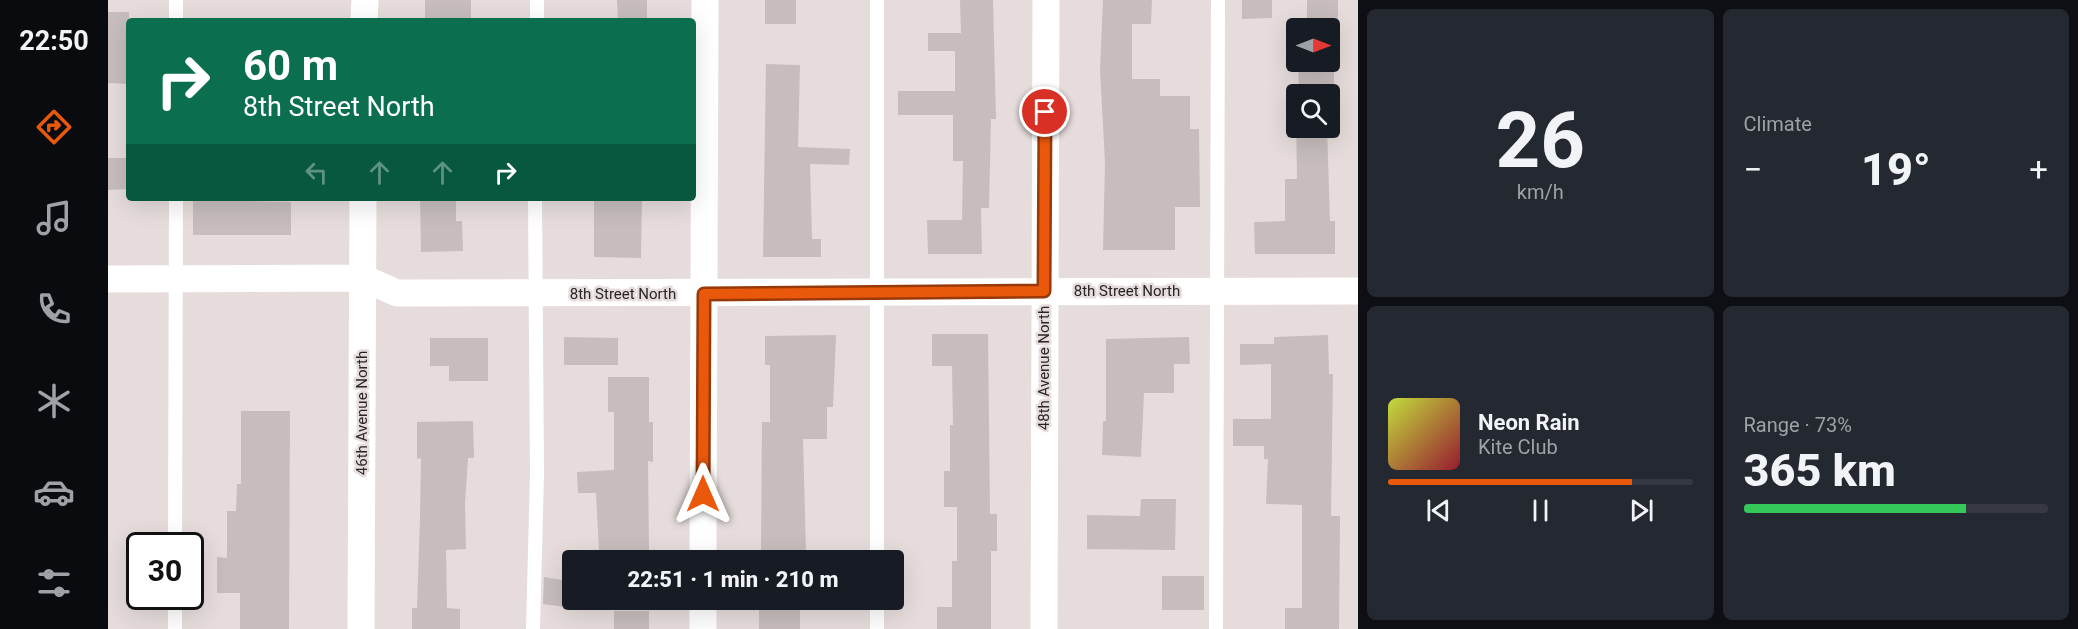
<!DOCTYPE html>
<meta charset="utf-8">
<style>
body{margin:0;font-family:Roboto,sans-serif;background:#242831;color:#f1f3f6;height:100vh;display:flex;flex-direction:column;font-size:22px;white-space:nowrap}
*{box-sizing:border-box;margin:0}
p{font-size:20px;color:#9ea1a6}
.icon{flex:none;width:33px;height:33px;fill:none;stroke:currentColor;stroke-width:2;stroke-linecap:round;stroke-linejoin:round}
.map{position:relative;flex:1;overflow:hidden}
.details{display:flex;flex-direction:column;gap:9px;padding:9px;background:#0d0f14;width:720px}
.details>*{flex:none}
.top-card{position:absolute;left:18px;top:18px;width:570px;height:183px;border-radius:6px;box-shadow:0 6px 24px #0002;background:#0b6e4f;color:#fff;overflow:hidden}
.needle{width:39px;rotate:90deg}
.controls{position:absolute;left:1178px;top:18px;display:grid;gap:12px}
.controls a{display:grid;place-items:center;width:54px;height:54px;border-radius:6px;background:#171b24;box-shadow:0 6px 24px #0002;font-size:30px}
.speed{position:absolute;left:18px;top:532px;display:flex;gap:12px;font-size:30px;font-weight:700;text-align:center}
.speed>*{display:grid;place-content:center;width:78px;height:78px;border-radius:50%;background:#171b24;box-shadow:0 6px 24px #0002;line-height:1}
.speed .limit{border:3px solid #111;border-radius:9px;background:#fff;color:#111}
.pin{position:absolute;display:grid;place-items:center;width:51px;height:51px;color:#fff;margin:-26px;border:3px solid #fff;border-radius:50%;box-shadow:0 2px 6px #0007}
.me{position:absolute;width:66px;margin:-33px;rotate:0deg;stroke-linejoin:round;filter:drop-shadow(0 0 4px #0008)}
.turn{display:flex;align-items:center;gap:21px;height:126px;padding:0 18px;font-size:27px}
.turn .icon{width:78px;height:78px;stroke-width:2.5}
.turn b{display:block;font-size:42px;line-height:51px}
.lanes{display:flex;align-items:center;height:57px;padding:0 18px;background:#0003;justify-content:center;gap:30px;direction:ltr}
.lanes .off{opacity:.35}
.big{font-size:45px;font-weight:800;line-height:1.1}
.details .card{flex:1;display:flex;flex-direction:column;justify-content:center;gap:9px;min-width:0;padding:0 21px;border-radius:9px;background:#242831}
.details .dial{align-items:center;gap:0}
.dial b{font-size:78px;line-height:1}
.song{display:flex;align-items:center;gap:18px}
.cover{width:72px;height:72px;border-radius:9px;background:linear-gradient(135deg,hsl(70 70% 55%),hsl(350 70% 35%))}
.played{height:6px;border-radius:3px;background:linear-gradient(90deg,#ea580c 80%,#363941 80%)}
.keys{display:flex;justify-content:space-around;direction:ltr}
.heat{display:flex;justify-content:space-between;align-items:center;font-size:33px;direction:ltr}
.charge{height:9px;border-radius:4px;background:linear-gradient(90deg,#34c759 73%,#363941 0)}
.details .tiles{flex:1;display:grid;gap:9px;grid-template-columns:repeat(2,1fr)}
.trip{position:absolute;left:454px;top:550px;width:342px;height:60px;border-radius:6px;background:#171b24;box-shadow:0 6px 24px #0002;font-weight:800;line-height:60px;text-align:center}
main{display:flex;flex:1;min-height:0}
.menu{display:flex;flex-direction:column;width:108px;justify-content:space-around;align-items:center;background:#090b0e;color:#9ea1a6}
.menu .icon{width:42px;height:42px}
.menu .on{color:#ea580c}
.menu b{font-size:27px;color:#f1f3f6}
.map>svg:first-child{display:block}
.building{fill:#c7bdbd}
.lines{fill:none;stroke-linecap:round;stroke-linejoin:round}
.lane{stroke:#fff;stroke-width:14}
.street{stroke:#fff;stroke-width:27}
.route-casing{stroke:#983908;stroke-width:15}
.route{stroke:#ea580c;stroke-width:10}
.labels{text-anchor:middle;stroke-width:5;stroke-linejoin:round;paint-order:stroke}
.street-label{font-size:15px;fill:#282525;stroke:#e6dcdc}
</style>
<main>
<nav class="menu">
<b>22:50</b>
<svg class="icon on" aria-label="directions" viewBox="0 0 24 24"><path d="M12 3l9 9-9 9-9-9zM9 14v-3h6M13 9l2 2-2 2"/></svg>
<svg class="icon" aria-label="music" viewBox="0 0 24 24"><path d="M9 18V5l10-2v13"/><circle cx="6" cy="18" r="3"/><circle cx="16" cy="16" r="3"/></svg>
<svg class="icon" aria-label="phone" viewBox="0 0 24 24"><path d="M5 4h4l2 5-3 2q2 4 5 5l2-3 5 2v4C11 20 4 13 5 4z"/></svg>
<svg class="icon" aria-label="climate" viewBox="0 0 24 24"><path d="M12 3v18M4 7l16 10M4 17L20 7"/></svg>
<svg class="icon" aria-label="car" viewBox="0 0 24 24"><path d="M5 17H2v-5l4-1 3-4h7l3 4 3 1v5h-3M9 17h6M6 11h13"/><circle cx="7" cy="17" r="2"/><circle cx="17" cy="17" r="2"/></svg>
<svg class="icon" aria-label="filters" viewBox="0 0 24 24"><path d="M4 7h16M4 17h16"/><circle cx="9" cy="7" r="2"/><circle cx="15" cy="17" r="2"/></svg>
</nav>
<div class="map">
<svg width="1250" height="629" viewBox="0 0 1250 629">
<rect width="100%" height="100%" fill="#e6dcdc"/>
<!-- building -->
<path class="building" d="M317,0H363V21H317Z
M509,0H539V21H510Z
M657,0H688V24H657Z
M852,0H885L888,119H883L881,208H873L874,254H820L819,220H854L855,161H845V115H790V91H847V51H820V33H853Z
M995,0H1044L1043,24H1024V79H1052V96H1082V129H1091L1092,207H1067V250H995L997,162L992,70Z
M1134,0H1164V18L1134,19Z
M1199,0H1230V24H1199Z
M0,12H21V84L0,83Z
M1190,62H1226V94H1191Z
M658,64L692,65L690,147L742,149L741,165L702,164L704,239H713V257H655Z
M1188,112V128H1219L1222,221H1227V254H1147L1146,222L1177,221V179H1189Z
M0,158H21V189L0,190Z
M312,198H348V221H354L355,251L313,252Z
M486,198H534L533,258L486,257Z
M85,200L183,202V235H85Z
M824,334H880L882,514H889V551H883V629H829V607H844V561H849V507H836V471H842V425H845L844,366H824Z
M728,335L725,407H719V439H695L698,552H653L654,422H662V365H657V336Z
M1220,335L1221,374H1225L1223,516H1232L1231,629H1177V608H1194V505L1158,504L1160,459H1156V446H1125V419H1163V364L1132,365V344H1166V337Z
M456,337L510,338V365H456Z
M1081,337L1082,364H1066V393H1036L1033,457L994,455L995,421H998V339Z
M322,338H380V381H341V366H322Z
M500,377H541V422H545V462L540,461L541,551H491L488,493H470L469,472L506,470V412H500Z
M133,411H182L181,629H132V593H109V557L119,558V511H128L129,484H133Z
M365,421L366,458H360L357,504L358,549L338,550L339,608L352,609V629H304V608H309L312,518L313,458L309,459V422Z
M1033,499H1068L1067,550L979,549V515L1032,516Z
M1054,576H1096V610H1054Z
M436,577L460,581L457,607L435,604Z
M651,609H692V629H651Z
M506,611H541V629H506Z"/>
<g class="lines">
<!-- lane -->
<path class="lane" d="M429,0V21
M769,0V561
M68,21V0
M67,546L68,198
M67,597V629
M769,600V629
M425,629L429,474L427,198
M1108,629L1110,0"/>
<!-- street -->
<path class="street" d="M256,21L257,0
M0,279L255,278L289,293L1250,291
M595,561L597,0
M253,629L255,198
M595,629V600
M936,629L938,0"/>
</g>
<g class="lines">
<!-- route casing -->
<g class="route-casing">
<path id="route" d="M595,494L596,294L936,291L937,112"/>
</g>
<!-- route -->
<use href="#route" class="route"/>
</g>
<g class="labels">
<!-- street labels -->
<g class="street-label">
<text x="1019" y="296">8th Street North</text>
<text x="515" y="299">8th Street North</text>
<text transform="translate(936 368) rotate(-90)" y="5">48th Avenue North</text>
<text transform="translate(254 413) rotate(-90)" y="5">46th Avenue North</text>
</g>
</g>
</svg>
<div class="controls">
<a><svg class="needle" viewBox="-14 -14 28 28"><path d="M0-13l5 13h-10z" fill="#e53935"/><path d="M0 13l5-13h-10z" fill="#9ea1a6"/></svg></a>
<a><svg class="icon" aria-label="search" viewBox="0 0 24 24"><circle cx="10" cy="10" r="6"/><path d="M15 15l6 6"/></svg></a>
</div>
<div class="speed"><div class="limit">30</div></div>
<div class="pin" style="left:937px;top:112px;background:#d93025"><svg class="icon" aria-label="arrive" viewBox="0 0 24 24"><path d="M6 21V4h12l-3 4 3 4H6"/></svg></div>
<svg class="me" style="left:595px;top:494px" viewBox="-20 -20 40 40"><path d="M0-17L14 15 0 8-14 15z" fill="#ea580c" stroke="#fff" stroke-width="4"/></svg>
<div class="trip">22:51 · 1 min · 210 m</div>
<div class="top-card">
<div class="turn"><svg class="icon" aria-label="right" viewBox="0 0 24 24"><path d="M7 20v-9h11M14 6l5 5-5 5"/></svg><div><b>60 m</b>8th Street North</div></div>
<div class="lanes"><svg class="icon off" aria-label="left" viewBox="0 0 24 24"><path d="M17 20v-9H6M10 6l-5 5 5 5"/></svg><svg class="icon off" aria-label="ahead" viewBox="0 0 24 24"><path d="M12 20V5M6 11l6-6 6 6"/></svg><svg class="icon off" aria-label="ahead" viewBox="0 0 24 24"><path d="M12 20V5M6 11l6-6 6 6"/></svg><svg class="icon" aria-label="right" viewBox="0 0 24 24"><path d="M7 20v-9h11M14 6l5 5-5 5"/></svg></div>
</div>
</div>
<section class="details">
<div class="tiles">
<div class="card dial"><b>26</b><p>km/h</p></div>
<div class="card"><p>Climate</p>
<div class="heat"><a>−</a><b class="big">19°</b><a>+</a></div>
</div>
<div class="card">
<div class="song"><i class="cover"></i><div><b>Neon Rain</b><p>Kite Club</p></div></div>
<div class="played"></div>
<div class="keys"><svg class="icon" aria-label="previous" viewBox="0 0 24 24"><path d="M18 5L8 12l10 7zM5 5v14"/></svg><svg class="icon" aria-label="pause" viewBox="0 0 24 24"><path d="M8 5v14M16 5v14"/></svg><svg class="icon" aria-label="next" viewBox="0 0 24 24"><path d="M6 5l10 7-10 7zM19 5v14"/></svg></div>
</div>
<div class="card"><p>Range · 73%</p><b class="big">365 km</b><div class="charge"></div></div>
</div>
</section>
</main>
